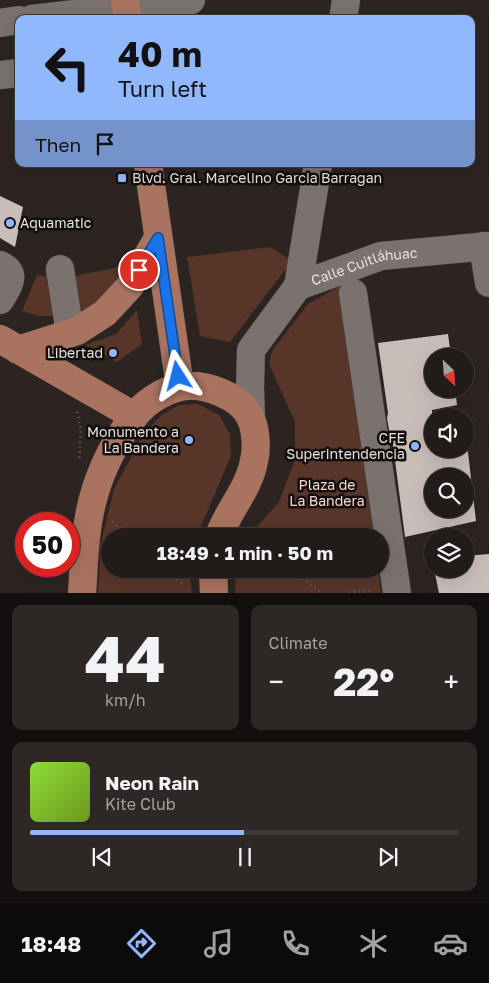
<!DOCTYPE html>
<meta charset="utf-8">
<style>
body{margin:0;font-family:"Golos Text",sans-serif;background:#2d2826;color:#f1f3f6;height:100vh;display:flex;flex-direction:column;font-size:19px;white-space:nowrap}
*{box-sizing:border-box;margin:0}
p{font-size:16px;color:#a2a1a2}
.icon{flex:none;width:28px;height:28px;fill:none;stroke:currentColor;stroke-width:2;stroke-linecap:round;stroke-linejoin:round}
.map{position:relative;height:593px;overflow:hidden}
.details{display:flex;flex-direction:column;gap:12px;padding:12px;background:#120f0e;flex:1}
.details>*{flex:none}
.top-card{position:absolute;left:15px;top:15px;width:460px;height:152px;border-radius:10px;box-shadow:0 5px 20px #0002,0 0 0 1px #3e3938;background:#91b8fd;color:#111;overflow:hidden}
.needle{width:32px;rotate:155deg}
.fabs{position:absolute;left:424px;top:348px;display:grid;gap:10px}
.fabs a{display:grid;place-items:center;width:50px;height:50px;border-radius:50%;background:#211b19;box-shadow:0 5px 20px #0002,0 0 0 1px #3e3938;font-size:25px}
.speed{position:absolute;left:15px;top:512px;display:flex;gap:10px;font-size:25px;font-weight:700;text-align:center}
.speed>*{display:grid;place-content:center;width:65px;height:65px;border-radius:50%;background:#211b19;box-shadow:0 5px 20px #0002,0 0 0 1px #3e3938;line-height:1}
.speed .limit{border:8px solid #d22;background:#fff;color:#111}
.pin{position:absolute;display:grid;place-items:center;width:42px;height:42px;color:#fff;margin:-21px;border:2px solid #fff;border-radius:50%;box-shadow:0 1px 5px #0007}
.me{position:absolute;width:55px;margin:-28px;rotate:351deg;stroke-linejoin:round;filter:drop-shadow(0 0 4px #0008)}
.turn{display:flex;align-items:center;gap:18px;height:105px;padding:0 20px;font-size:22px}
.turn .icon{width:65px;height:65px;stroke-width:2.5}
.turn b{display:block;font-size:35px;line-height:42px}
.then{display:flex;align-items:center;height:48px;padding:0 20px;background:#0003;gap:10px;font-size:19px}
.big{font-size:38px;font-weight:700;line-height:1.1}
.details .widget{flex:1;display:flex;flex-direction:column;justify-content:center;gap:8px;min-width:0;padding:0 18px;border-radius:10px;background:#2d2826}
.details .dial{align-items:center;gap:0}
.dial b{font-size:65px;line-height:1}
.song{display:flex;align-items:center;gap:15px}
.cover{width:60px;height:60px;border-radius:8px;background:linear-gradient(135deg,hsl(90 70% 55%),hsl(80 70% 35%))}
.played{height:5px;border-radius:2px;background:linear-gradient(90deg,#91b8fd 50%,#3e3938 50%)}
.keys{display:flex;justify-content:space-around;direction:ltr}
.heat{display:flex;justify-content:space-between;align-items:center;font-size:28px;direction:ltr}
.details .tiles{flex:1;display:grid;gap:12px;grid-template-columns:1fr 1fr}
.widget:last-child{grid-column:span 2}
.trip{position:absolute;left:101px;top:528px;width:288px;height:50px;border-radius:25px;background:#211b19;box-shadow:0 5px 20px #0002,0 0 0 1px #3e3938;font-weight:700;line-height:50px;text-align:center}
.menu{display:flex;height:80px;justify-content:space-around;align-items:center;background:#0d0b0a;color:#a2a1a2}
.menu .icon{width:35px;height:35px}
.menu .active{color:#91b8fd}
.menu b{font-size:22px;color:#f1f3f6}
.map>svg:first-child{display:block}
.green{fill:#583529}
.building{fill:#c8bdb9;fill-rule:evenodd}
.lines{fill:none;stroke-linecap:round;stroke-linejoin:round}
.minor-casing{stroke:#46403d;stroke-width:29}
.major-casing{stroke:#46403d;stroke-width:29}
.path{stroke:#6a6360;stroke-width:3;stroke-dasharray:1 4;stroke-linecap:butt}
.minor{stroke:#7b716e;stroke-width:28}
.major{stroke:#a9735f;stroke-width:28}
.route-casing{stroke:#114b97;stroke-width:12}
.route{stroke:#1a73e8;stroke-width:9}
.poi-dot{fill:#91b8fd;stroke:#110e0d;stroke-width:2}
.labels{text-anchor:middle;stroke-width:5;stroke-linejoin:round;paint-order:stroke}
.poi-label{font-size:14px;fill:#e6e1df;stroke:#110e0d;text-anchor:end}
.street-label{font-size:14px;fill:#e6e1df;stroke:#110e0d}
.park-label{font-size:14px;fill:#f9d8cc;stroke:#110e0d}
</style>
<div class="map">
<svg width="489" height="593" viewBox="0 0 489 593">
<rect width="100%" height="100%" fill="#2c2421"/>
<!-- green -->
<path class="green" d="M270,247L292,261L230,342L200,336L187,257Z
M128,265L123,279L96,306L81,310L75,276Z
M37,275L49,277L54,316H39L22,311Z
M343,284L374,536H251L254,530L279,502L295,460V422L269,364L272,351L308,304Z
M137,310L142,344L117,362L86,345L116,334Z
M198,404L219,415L230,434L231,456L197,536H110V569H189L192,593H98L101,542L114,489L144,433L162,415L179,405Z
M236,569H378L381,593H235Z"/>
<!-- building -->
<path class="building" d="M0,196L23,207L15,247L0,238Z
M448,334L451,356H432V389H455L457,405L432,410V453L449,449H465V444H467L476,521L405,537L393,445L391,444V442L387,418L388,413L378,343ZM432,476H465V509H432Z
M489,554V593H439L434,569H465V556Z"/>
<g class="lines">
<!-- minor casing -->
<g class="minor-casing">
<g id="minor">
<path d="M32,19L191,0"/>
<path d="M343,19L346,0"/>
<path d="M0,23L19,20"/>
<path d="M0,75L19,73"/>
<path d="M483,246L489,283"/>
<path d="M0,265C19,274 7,288 0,300"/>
<path d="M60,269L70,333"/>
<path d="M298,286L318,164"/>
<path d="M353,293L397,593"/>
<path id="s1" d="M251,419L250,388L251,350L298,286L381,256L489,246"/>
</g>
</g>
<!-- major casing -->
<g class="major-casing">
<path id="major" d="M125,0L128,19
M148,164L180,387
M0,339L134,416
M18,350L77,331L105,313L130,286L158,238
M213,569L214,593
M82,593C84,568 84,542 89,517C95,482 111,446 133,418C144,403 162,391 180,387C203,382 242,396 251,419C256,430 257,449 254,461C249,489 228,510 219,536"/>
</g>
<!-- path -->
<path class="path" d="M77,412L81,429L79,461
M112,522L129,536
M166,569L183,584
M291,569L321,593
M349,593L373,590"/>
<!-- minor -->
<use href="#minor" class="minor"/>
<!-- major -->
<use href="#major" class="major"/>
</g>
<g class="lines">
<!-- route casing -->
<g class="route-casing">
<path id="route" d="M139,270L158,238L178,376"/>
</g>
<!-- route -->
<use href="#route" class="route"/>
</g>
<!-- markers -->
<g class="poi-dot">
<rect x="117" y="173" width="10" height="10" rx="2.5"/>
<circle cx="10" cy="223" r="5"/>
<circle cx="113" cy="353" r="5"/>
<circle cx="189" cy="440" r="5"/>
<circle cx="415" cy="446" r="5"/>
</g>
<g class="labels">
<!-- poi labels -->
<g class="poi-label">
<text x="132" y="183" text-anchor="start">Blvd. Gral. Marcelino Garcia Barragan</text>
<text x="20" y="228" text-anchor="start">Aquamatic</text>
<text x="103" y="358">Libertad</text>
<text x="179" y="437">Monumento a<tspan x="179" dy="16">La Bandera</tspan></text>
<text x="405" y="443">CFE<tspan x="405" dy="16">Superintendencia</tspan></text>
</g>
<!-- street labels -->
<g class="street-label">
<text dy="5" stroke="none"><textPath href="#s1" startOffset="218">Calle Cuitláhuac</textPath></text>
</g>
<!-- park labels -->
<g class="park-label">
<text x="327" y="490">Plaza de<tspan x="327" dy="16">La Bandera</tspan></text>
</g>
</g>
</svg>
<div class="fabs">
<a><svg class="needle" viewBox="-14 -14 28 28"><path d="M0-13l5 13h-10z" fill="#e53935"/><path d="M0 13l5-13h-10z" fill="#a2a1a2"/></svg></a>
<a><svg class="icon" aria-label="sound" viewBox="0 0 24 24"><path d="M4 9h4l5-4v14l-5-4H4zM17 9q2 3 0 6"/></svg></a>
<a><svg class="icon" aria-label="search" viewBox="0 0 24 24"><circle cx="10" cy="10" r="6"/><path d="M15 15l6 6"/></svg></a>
<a><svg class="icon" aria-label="layers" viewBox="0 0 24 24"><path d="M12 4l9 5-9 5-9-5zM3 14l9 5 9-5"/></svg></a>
</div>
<div class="speed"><div class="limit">50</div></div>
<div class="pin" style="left:139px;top:270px;background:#d93025"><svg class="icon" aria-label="arrive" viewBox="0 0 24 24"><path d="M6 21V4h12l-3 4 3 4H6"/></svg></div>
<svg class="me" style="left:178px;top:376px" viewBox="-20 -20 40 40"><path d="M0-17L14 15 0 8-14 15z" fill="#1a73e8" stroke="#fff" stroke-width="4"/></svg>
<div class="trip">18:49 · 1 min · 50 m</div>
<div class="top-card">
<div class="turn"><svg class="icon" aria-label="left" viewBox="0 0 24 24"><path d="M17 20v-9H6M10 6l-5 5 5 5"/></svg><div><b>40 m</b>Turn left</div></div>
<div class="then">Then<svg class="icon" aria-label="arrive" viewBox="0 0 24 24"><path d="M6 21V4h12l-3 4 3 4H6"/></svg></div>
</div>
</div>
<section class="details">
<div class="tiles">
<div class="widget dial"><b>44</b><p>km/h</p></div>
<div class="widget"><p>Climate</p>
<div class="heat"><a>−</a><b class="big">22°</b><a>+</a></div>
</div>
<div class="widget">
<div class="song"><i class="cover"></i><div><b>Neon Rain</b><p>Kite Club</p></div></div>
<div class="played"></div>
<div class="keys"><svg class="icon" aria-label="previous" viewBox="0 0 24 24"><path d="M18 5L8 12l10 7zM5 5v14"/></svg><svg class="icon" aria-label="pause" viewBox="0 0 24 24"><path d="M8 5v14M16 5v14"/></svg><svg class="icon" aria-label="next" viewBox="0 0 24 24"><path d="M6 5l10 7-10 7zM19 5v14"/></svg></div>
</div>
</div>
</section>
<nav class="menu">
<b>18:48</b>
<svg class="icon active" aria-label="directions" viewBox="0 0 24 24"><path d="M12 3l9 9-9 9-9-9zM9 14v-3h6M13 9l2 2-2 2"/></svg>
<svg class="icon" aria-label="music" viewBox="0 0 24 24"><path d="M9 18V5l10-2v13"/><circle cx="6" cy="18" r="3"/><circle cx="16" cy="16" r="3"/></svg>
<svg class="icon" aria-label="phone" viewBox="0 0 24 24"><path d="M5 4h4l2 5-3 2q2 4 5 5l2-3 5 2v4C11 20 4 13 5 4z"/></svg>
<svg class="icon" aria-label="climate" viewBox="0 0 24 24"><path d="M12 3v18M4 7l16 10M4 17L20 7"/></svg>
<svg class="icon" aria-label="car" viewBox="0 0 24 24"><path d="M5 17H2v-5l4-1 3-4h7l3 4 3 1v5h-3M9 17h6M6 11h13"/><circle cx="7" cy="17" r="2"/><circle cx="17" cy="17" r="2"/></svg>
</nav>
